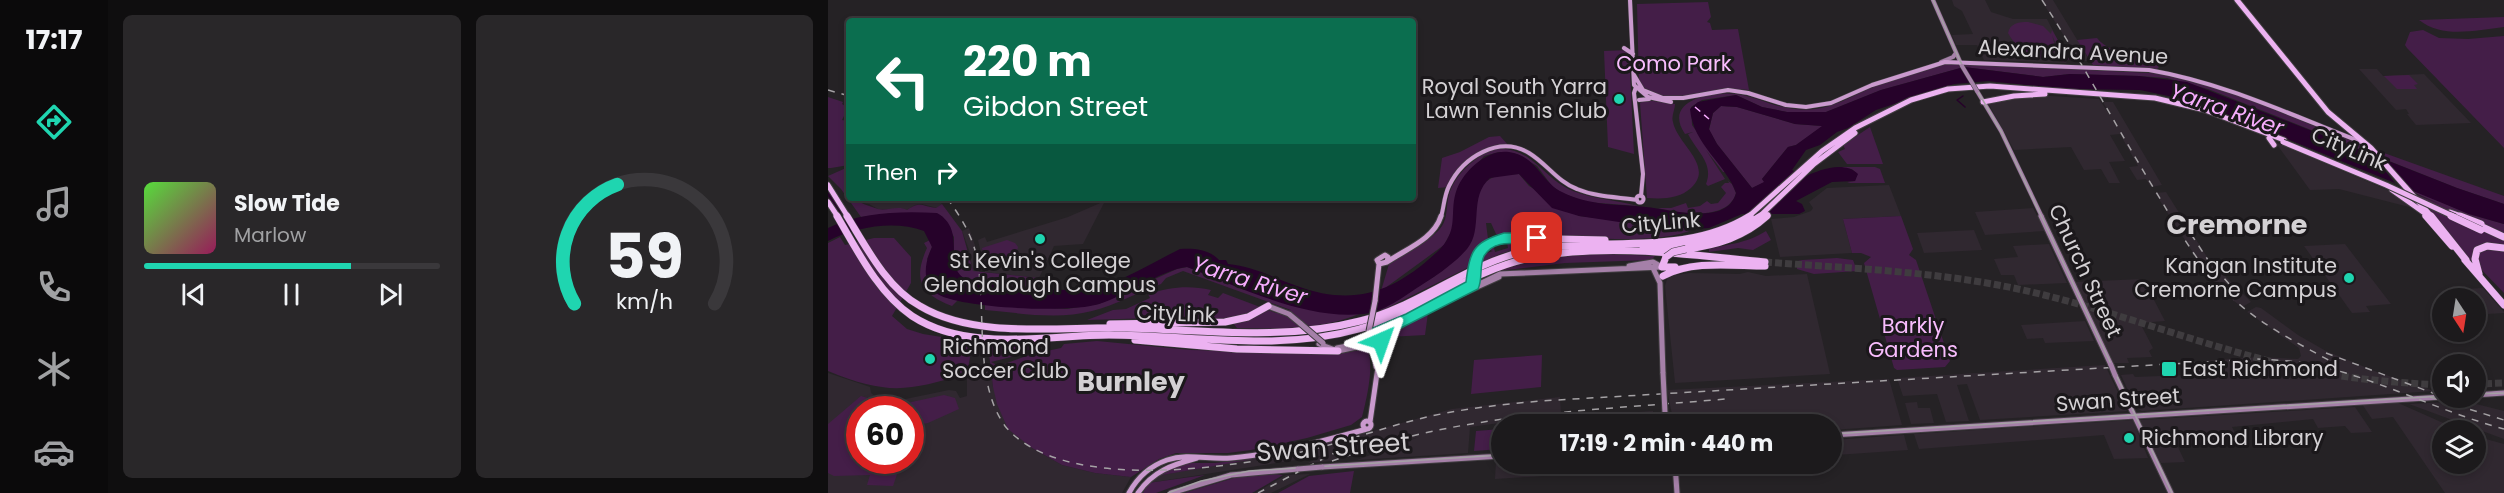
<!DOCTYPE html>
<meta charset="utf-8">
<style>
body{margin:0;font-family:Poppins,sans-serif;background:#292729;color:#f1f3f6;height:100vh;display:flex;flex-direction:column;font-size:22px;white-space:nowrap}
*{box-sizing:border-box;margin:0}
p{font-size:20px;color:#a0a1a3}
.icon{flex:none;width:33px;height:33px;fill:none;stroke:currentColor;stroke-width:2;stroke-linecap:round;stroke-linejoin:round}
.map{position:relative;flex:1;overflow:hidden}
.sheet{display:flex;flex-direction:column;gap:15px;padding:15px;background:#0f0e0f;width:720px}
.sheet>*{flex:none}
.hud{position:absolute;left:18px;top:18px;width:570px;height:183px;border-radius:6px;box-shadow:0 3px 9px #0003,0 0 0 2px #3a383b;background:#0b6e4f;color:#fff;overflow:hidden}
.needle{width:39px;rotate:168deg}
.tools{position:absolute;left:1604px;top:288px;display:grid;gap:12px}
.tools a{display:grid;place-items:center;width:54px;height:54px;border-radius:50%;background:#1c1a1c;box-shadow:0 3px 9px #0003,0 0 0 2px #3a383b;font-size:30px}
.speed{position:absolute;left:18px;top:396px;display:flex;gap:12px;font-size:30px;font-weight:700;text-align:center}
.speed>*{display:grid;place-content:center;width:78px;height:78px;border-radius:50%;background:#1c1a1c;box-shadow:0 3px 9px #0003,0 0 0 2px #3a383b;line-height:1}
.speed .limit{border:9px solid #d22;background:#fff;color:#111}
.pin{position:absolute;display:grid;place-items:center;width:51px;height:51px;color:#fff;margin:-26px;border-radius:12px;box-shadow:0 3px 9px #0006}
.me{position:absolute;width:66px;margin:-33px;rotate:43deg;stroke-linejoin:round;filter:drop-shadow(0 0 4px #0008)}
.turn{display:flex;align-items:center;gap:21px;height:126px;padding:0 18px;font-size:27px}
.turn .icon{width:78px;height:78px;stroke-width:2.5}
.turn b{display:block;font-size:42px;line-height:51px}
.then{display:flex;align-items:center;height:57px;padding:0 18px;background:#0003;gap:12px;font-size:22px}
.sheet .tile{flex:1;display:flex;flex-direction:column;justify-content:center;gap:9px;min-width:0;padding:0 21px;border-radius:9px;background:#292729}
.sheet .dial{align-items:center;gap:0}
.dial svg{height:156px;overflow:visible;fill:none;stroke:#3a383b;stroke-width:7;stroke-linecap:round;text-anchor:middle}
.dial text{fill:#f1f3f6;stroke:none}
.song{display:flex;align-items:center;gap:18px}
.cover{width:72px;height:72px;border-radius:9px;background:linear-gradient(135deg,hsl(110 70% 55%),hsl(330 70% 35%))}
.played{height:6px;border-radius:3px;background:linear-gradient(90deg,#1fd5b0 70%,#3a383b 70%)}
.keys{display:flex;justify-content:space-around;direction:ltr}
.sheet .tiles{flex:1;display:grid;gap:15px;grid-template-columns:repeat(2,1fr)}
.trip{position:absolute;left:663px;top:414px;width:351px;height:60px;border-radius:30px;background:#1c1a1c;box-shadow:0 3px 9px #0003,0 0 0 2px #3a383b;font-weight:700;line-height:60px;text-align:center}
main{display:flex;flex:1;min-height:0}
.menu{display:flex;flex-direction:column;width:108px;justify-content:space-around;align-items:center;background:#0b0a0b;color:#a0a1a3}
.menu .icon{width:42px;height:42px}
.menu .selected{color:#1fd5b0}
.menu b{font-size:27px;color:#f1f3f6}
.map>svg:first-child{display:block}
.built{fill:#302830;fill-rule:evenodd}
.green{fill:#441e48}
.water{fill:#26022a;fill-rule:evenodd}
.pier{fill:#252225}
.lines{fill:none;stroke-linecap:round;stroke-linejoin:round}
.stream{stroke:#26022a;stroke-width:1.5}
.river{stroke:#26022a;stroke-width:5}
.ferry{stroke:#f8adff;stroke-width:1.5;stroke-dasharray:7 5;stroke-linecap:butt}
.highway-tunnel{stroke:#3f3c3f;stroke-width:7;stroke-dasharray:7 3;stroke-linecap:butt}
.secondary-far1-casing{stroke:#413e41;stroke-width:5}
.secondary-casing{stroke:#413e41;stroke-width:7}
.primary-far1-casing{stroke:#413e41;stroke-width:5}
.primary-casing{stroke:#413e41;stroke-width:7}
.highway-far1-casing{stroke:#413e41;stroke-width:7}
.highway-casing{stroke:#413e41;stroke-width:8}
.secondary-far1{stroke:#a580a8;stroke-width:4}
.secondary{stroke:#a580a8;stroke-width:5}
.primary-far1{stroke:#ca9ace;stroke-width:4}
.primary{stroke:#ca9ace;stroke-width:5}
.highway-far1{stroke:#ecb2f1;stroke-width:5}
.highway{stroke:#ecb2f1;stroke-width:7}
.tram{stroke:#a5a2a5;stroke-width:1.5}
.rail{stroke:#a5a2a5;stroke-width:1.5;stroke-dasharray:7 7;stroke-linecap:butt}
.secondary-bridge-far1-casing{stroke:#413e41;stroke-width:5;stroke-linecap:butt}
.secondary-bridge-casing{stroke:#413e41;stroke-width:7;stroke-linecap:butt}
.primary-bridge-casing{stroke:#413e41;stroke-width:7;stroke-linecap:butt}
.highway-bridge-far1-casing{stroke:#413e41;stroke-width:7;stroke-linecap:butt}
.highway-bridge-casing{stroke:#413e41;stroke-width:8;stroke-linecap:butt}
.secondary-bridge-far1{stroke:#a580a8;stroke-width:4}
.secondary-bridge{stroke:#a580a8;stroke-width:5}
.primary-bridge{stroke:#ca9ace;stroke-width:5}
.highway-bridge-far1{stroke:#ecb2f1;stroke-width:5}
.highway-bridge{stroke:#ecb2f1;stroke-width:7}
.route{fill:#1fd5b0;stroke:#148a72;stroke-width:1.5}
.poi-dot{fill:#1fd5b0;stroke:#1b181b;stroke-width:2}
.labels{text-anchor:middle;stroke-width:6;stroke-linejoin:round;paint-order:stroke}
.street-label{font-size:21px;fill:#d4d1d4;stroke:#1b181b}
.park-label{font-size:21px;fill:#f8bcfd;stroke:#1b181b}
.poi-label{font-size:21px;fill:#d4d1d4;stroke:#1b181b;text-anchor:start}
.water-label{font-size:22px;font-style:italic;fill:#f8adff;stroke:#1b181b}
.near-street-label{font-size:26px;fill:#d4d1d4;stroke:#1b181b}
.district-label{font-size:27px;font-weight:bold;fill:#d4d1d4;stroke:#1b181b}
</style>
<main>
<nav class="menu">
<b>17:17</b>
<svg class="icon selected" aria-label="directions" viewBox="0 0 24 24"><path d="M12 3l9 9-9 9-9-9zM9 14v-3h6M13 9l2 2-2 2"/></svg>
<svg class="icon" aria-label="music" viewBox="0 0 24 24"><path d="M9 18V5l10-2v13"/><circle cx="6" cy="18" r="3"/><circle cx="16" cy="16" r="3"/></svg>
<svg class="icon" aria-label="phone" viewBox="0 0 24 24"><path d="M5 4h4l2 5-3 2q2 4 5 5l2-3 5 2v4C11 20 4 13 5 4z"/></svg>
<svg class="icon" aria-label="climate" viewBox="0 0 24 24"><path d="M12 3v18M4 7l16 10M4 17L20 7"/></svg>
<svg class="icon" aria-label="car" viewBox="0 0 24 24"><path d="M5 17H2v-5l4-1 3-4h7l3 4 3 1v5h-3M9 17h6M6 11h13"/><circle cx="7" cy="17" r="2"/><circle cx="17" cy="17" r="2"/></svg>
</nav>
<section class="sheet">
<div class="tiles">
<div class="tile">
<div class="song"><i class="cover"></i><div><b>Slow Tide</b><p>Marlow</p></div></div>
<div class="played"></div>
<div class="keys"><svg class="icon" aria-label="previous" viewBox="0 0 24 24"><path d="M18 5L8 12l10 7zM5 5v14"/></svg><svg class="icon" aria-label="pause" viewBox="0 0 24 24"><path d="M8 5v14M16 5v14"/></svg><svg class="icon" aria-label="next" viewBox="0 0 24 24"><path d="M6 5l10 7-10 7zM19 5v14"/></svg></div>
</div>
<div class="tile dial"><svg viewBox="0 0 100 80">
<path d="M14 69A42 42 0 1 1 86 69"/>
<path d="M14 69A42 42 0 0 1 36 8" stroke="#1fd5b0"/>
<text x="50" y="56" font-size="32" font-weight="700">59</text>
<text x="50" y="72" font-size="11">km/h</text>
</svg></div>
</div>
</section>
<div class="map">
<svg width="1676" height="493" viewBox="0 0 1676 493">
<rect width="100%" height="100%" fill="#252225"/>
<!-- built -->
<path class="built" d="M1124,0H1157L1163,12L1185,19H1219L1240,60L1238,63L1156,60L1149,45H1128L1124,35L1145,34L1134,11L1126,6Z
M1213,0H1225L1262,61H1252Z
M1531,69H1549L1555,76L1596,74L1643,123L1588,125L1579,114H1581L1578,109L1568,110Z
M1207,95L1271,99L1283,117L1275,102H1285L1334,185L1323,187L1318,179L1309,180L1301,167L1310,166L1292,134L1282,135L1297,161L1281,162L1292,183H1281L1273,169L1256,170L1243,147L1186,150L1159,101Z
M1447,142L1564,192L1585,208L1511,189L1482,190Z
M1061,185L1073,216L1015,219L1024,253L952,257L943,219L966,217L983,211L985,208L981,202L999,188Z
M1338,192L1381,260L1423,302L1414,307L1394,292L1376,270L1327,193Z
M23,198H108L114,204L109,208L94,204L87,205L79,210L50,209L41,204L28,202Z
M277,201L255,244L226,246L211,278L157,272L150,240L157,237L159,242L240,217Z
M1205,208L1217,231L1157,235L1147,212Z
M141,228L152,260L151,272L145,273L141,250L134,231Z
M1146,230L1154,250L1096,253L1089,233Z
M1221,244L1239,283L1190,285L1186,275H1173L1166,259L1190,257L1185,246Z
M1517,244L1563,304L1538,306L1542,312L1524,313L1476,246Z
M920,272L938,276L979,274L1002,374L847,383L837,286L840,276L862,273L912,274Z
M1315,279L1337,321L1312,323L1325,348L1321,351L1324,357L1299,358L1301,363H1286L1246,282Z
M1655,288L1676,312V313L1659,314L1637,289Z
M1428,307L1433,308L1470,335L1498,351L1549,372L1606,391L1314,411L1308,408L1293,375L1305,374L1307,377L1358,375L1357,371L1378,369L1374,361L1431,357L1470,359L1473,356L1471,348L1419,312Z
M1257,321L1266,341L1217,343L1215,338L1199,339L1193,325Z
M1277,365L1299,411L1152,420L1139,384L1129,385L1141,421L1118,422L1109,394L1075,396L1069,378Z
M163,370L165,387L204,448L234,465L267,473L303,477L294,493H0V373L42,387L43,393L48,397L68,401L121,390L128,391L132,398L139,396V378ZM32,410H82V460H32Z
M1061,379L1074,425L1004,430V424H846L839,390Z
M732,397L733,415L642,427L640,453L529,460L591,437L505,461L480,463L493,456L320,483L323,477L491,446L624,409Z
M1636,401L1676,411V439L1581,404Z
M1089,402L1090,408H1102L1106,423L1083,424L1077,403Z
M1568,402L1631,430H1614V464H1647V436L1676,444V493H1617L1565,417L1544,419L1534,404Z
M1527,407L1544,432L1523,433L1517,426L1490,428L1485,419L1404,427L1409,437L1381,439L1382,442L1349,445L1357,462L1333,463L1312,420Z
M825,411L826,424H724V418Z
M1305,420L1320,458L1286,459L1276,435L1091,449L1086,434Z
M1076,435L1080,450L1008,455V463H1004V440Z
M673,460L674,464H842L843,468L667,479L668,461Z
M853,464H999L855,474Z
M482,474L443,493H427L458,475Z"/>
<!-- green -->
<path class="green" d="M880,2L883,17L879,22L882,23L884,30L910,29L921,90C891,86 864,101 837,97C827,95 820,89 811,85L809,4Z
M1676,17V27C1648,30 1615,39 1591,20Z
M1200,22L1215,26L1223,34L1224,30L1241,59L1239,61L1234,62L1238,58L1231,50L1224,35L1228,50L1220,58C1202,59 1189,49 1180,33C1182,23 1191,22 1200,22Z
M1595,30L1611,38L1640,39L1676,36V148L1579,48L1577,45L1582,32Z
M1269,38C1285,58 1315,50 1331,67L1329,69L1265,65L1249,40Z
M801,50L806,154L780,147L776,51Z
M1122,63L1341,74L1395,89L1531,144L1676,196V204L1629,188L1380,89L1339,78L1311,76L1242,74L1215,77L1136,67L1053,90L998,112H959L934,107L908,95L874,100L863,107L864,125L897,172H895L878,150L897,179L880,186L878,184C886,163 869,152 860,134L865,132L857,134C834,100 884,91 908,94C927,96 943,106 961,108C972,110 982,110 993,108C1013,104 1029,93 1048,86C1072,78 1098,68 1122,63Z
M1581,75L1590,84L1586,85L1589,89H1569L1556,76Z
M0,97L15,102L14,104L21,108V114L16,116L14,120L21,121V165L3,168H0Z
M818,100L847,104C847,110 843,116 845,122C849,144 887,166 863,188C851,199 835,199 819,198L812,103Z
M893,106L909,107L967,124L995,126L968,145L960,147L934,179L937,182L924,188L889,144L881,130L885,113Z
M1042,127L1055,164H1019L1010,152L1017,149L1015,145Z
M672,136L681,146C648,151 640,160 621,187L610,188L614,158L632,152L661,137Z
M665,149C705,145 713,178 745,191C766,199 788,200 810,206L758,202L734,193L724,186L709,166L689,154L671,152L656,156L629,189L625,228L616,245L553,291L561,264C575,255 605,240 614,226C620,217 618,204 621,195C626,175 647,157 665,149Z
M1007,167H1047L1052,169L1057,183H1022L1019,182L1027,181L1029,174L1024,169Z
M18,168L21,171V198H26L24,199C27,201 47,208 50,209C60,211 70,205 79,210C93,201 93,206 108,208L114,204L134,231L145,271L211,278L209,288L133,278L125,266L126,237L114,216L65,213L33,217L13,189L0,176Z
M691,174L701,186L751,216L866,229C834,244 769,238 733,237C711,236 689,237 668,234L663,223H658L660,239L652,247L645,265L553,311L552,310L607,276L648,205C653,177 664,175 691,174Z
M900,181L904,184L908,193C900,222 851,213 830,208H843L858,203L860,208L872,206L879,201L883,204L890,203L898,193L893,187L897,183H901Z
M1583,189L1641,214L1676,224V293L1649,265L1642,260Z
M1073,216L1085,249L1081,255L1088,260L1122,361L1117,367L1069,370L1066,368L1036,263L1043,257L1033,253H1024L1015,219Z
M938,231L943,240L925,250L910,248L881,252V249C904,243 917,244 938,231Z
M12,237L17,245L46,238H66L83,257V283L64,316L79,329L95,334L145,342L139,373C80,392 59,395 0,371V243Z
M102,240L104,247L99,259L115,297L130,300L124,306C94,294 84,281 99,248L96,243Z
M179,240L187,243L190,247L187,259H193L189,268H183L184,264L159,268L154,248Z
M718,241L672,254L652,263L656,252L659,253L665,251L659,249L666,248L667,252L680,248L679,242Z
M762,253L827,256L823,260L737,263L670,271L700,262Z
M1009,258L1025,260L1029,271L986,274L969,269L970,261L974,260Z
M359,267L466,306L531,314C492,330 451,329 409,328L404,322L374,321L357,317L259,320L285,310L298,309L322,298L320,294C342,287 361,285 383,290L380,295L390,298L395,293L448,313L463,310L355,271L338,278L333,284C310,292 288,305 264,311C230,320 192,313 157,310V304L239,309L271,304L349,269Z
M600,313L597,335L560,337Z
M269,341L363,350L502,353L538,348C548,360 538,402 534,417L523,425L479,438L423,450L400,453H348L331,459L303,477L267,473L234,465L204,448L180,429L169,404L165,387L160,345L161,343L218,342L187,356L163,362L171,366L204,354L233,348L236,344Z
M714,355L713,387L643,394L646,360Z
M116,395L127,398L131,409L100,423L83,426L82,410H32V460L80,461L71,468L65,486L39,485L42,475L6,476L0,473V424L33,396L65,406Z
M673,429V449L646,451L648,431Z
M527,434L526,438L443,456L323,477L357,463H386L416,460Z
M526,471L522,493H450L481,476Z
M442,474L455,475L424,493H356L406,478Z
M377,475L328,493H315L320,483Z"/>
<!-- water -->
<path class="water" d="M1136,67L1215,77L1242,74L1311,76L1359,82L1629,188L1676,204V224L1641,214L1369,102L1312,90L1238,89L1160,81L1126,84L1048,110L1020,128L1009,132L992,145L978,150L964,170L976,177C991,170 1016,160 1030,174L1027,181L1004,182L968,201L974,204L977,211L971,214H914L881,228L866,229L791,222L751,216L724,208L691,174L662,178C640,197 656,229 639,249C626,264 608,276 592,286C575,297 556,312 535,314C477,320 412,287 359,267C333,270 298,296 271,304C245,313 130,309 108,293C93,282 97,262 104,247L96,231C66,220 28,227 0,241V228C33,212 73,211 109,213C141,231 112,269 140,280C182,287 230,295 272,286C300,279 327,261 352,249C365,248 381,249 391,260H398L400,264C425,266 446,278 469,286C526,307 566,292 609,252C633,230 620,212 629,189C637,169 660,149 681,152C709,156 713,182 734,192C761,206 789,204 818,207C841,209 899,227 908,193C899,165 865,145 862,109L870,102L908,95L934,107L959,112H998L1053,90ZM893,106L909,107L967,124L994,126L968,145L960,147L934,179L936,182L924,188L889,144L881,129L885,113Z"/>
<!-- pier -->
<path class="pier" d="M1457,138L1567,183L1539,149L1554,156L1585,192L1614,205L1456,141Z"/>
<g class="lines">
<!-- stream -->
<path class="stream" d="M1135,96L1129,100L1137,107"/>
<!-- river -->
<path class="river" d="M0,192L14,211"/>
<!-- ferry -->
<path class="ferry" d="M867,107L881,119"/>
<!-- highway-tunnel -->
<path class="highway-tunnel" d="M937,262C1031,269 1125,272 1216,295C1305,317 1390,351 1479,370C1523,379 1569,383 1614,385
M1647,384L1676,383"/>
<!-- secondary-far1 casing -->
<g class="secondary-far1-casing">
<path id="secondary-far1" d="M1105,0L1134,66
M1113,62L1125,57L1128,53
M1149,91L1173,131L1214,217"/>
</g>
<!-- secondary casing -->
<g class="secondary-casing">
<path id="secondary" d="M1213,216L1283,365
M647,260L652,250L667,240
M801,266L825,262L834,267
M825,268L832,283L835,373
M618,301L671,277
M440,306L461,314L473,324
M550,333L672,274L834,267
M554,338L574,325
M491,344L510,351L543,344
M509,348L524,345L541,337
M1287,375L1343,493
M1647,395L1676,393
M837,413L839,424
M1004,435L1614,397
M847,464L849,493
M494,467L674,456
M343,493L403,475L470,469"/>
</g>
<!-- primary-far1 casing -->
<g class="primary-far1-casing">
<path id="primary-far1" d="M802,0L806,85L820,97L843,102
M796,48L805,54
M806,75L815,90L835,98H855L900,90L920,93L958,105L978,107L1003,103L1044,85L1117,62L1321,70C1397,83 1465,116 1536,143
M808,87L806,93L815,174L813,196
M811,100L821,99
M808.5 199a3.5 3.5 0 1 1 7 0a3.5 3.5 0 1 1-7 0Z
M613,217C616,207 616,196 621,186C635,157 671,135 701,153C719,164 730,182 749,189C768,197 789,197 809,200"/>
</g>
<!-- primary casing -->
<g class="primary-casing">
<path id="primary" d="M557,255L560,257L559,262L551,264L549,260Z
M559,262C578,249 606,239 613,216
M547,301L551,264
M540 338a7 7 0 1 1 14 0a7 7 0 1 1-14 0Z
M544,344L548,367
M535 425a4 4 0 1 1 8 0a4 4 0 1 1-8 0Z
M542,422L554,339
M301,493C309,478 322,466 339,460C360,453 381,460 403,458C448,454 495,441 539,429
M310,493C325,471 344,465 369,458"/>
</g>
<!-- highway-far1 casing -->
<g class="highway-far1-casing">
<path id="highway-far1" d="M1409,0L1500,112L1543,148L1604,217
M1155,102L1186,96L1217,94
M1441,138L1446,145
M0,185L20,217
M1564,190L1595,212
M0,202L10,217
M1622,212L1636,217
M1597,215L1599,217
M920,217L994,151L1027,128L1083,100L1120,89L1162,86L1327,98L1377,110L1456,140
M931,217L986,164L1027,133
M937,217L940,215"/>
</g>
<!-- highway casing -->
<g class="highway-casing">
<path id="highway" d="M9,216C29,250 50,293 84,316C141,353 217,335 281,335C364,335 449,352 531,329C593,312 643,269 707,257C783,243 860,255 937,262
M19,216C38,247 59,288 92,306C149,340 235,326 299,328C377,330 455,341 532,321C591,306 639,264 698,251C772,235 854,258 922,216
M1598,216L1624,246
M1603,216L1638,260
M1632,216L1653,224
M1650,225L1676,237
M667,240L680,238L777,240
M815,248C857,247 898,240 933,216
M858,249C889,245 916,237 939,216
M838,257L834,267H847
M1637,260L1676,305
M1651,274L1647,259L1649,250L1659,246L1676,248
M835,276C864,260 905,266 937,266
M282,324L397,322L420,317L440,306
M307,340L409,349L510,351"/>
</g>
<!-- secondary-far1 -->
<use href="#secondary-far1" class="secondary-far1"/>
<!-- secondary -->
<use href="#secondary" class="secondary"/>
<!-- primary-far1 -->
<use href="#primary-far1" class="primary-far1"/>
<!-- primary -->
<use href="#primary" class="primary"/>
<!-- highway-far1 -->
<use href="#highway-far1" class="highway-far1"/>
<!-- highway -->
<use href="#highway" class="highway"/>
<!-- tram -->
<path class="tram" d="M1105,0L1132,61L1174,133L1344,493
M1647,394L1676,393
M1004,434L1614,396
M340,493L373,481L421,471L674,455"/>
<!-- rail -->
<path class="rail" d="M1214,0C1256,65 1292,134 1333,200C1353,234 1372,268 1401,295C1431,324 1468,342 1504,362
M0,90L21,96
M119,198C133,217 144,235 149,258C159,310 145,381 177,426C232,493 403,469 482,450C519,441 554,428 591,419C630,409 671,405 712,401L1427,359C1449,360 1470,361 1492,366C1555,381 1613,412 1676,429
M1363,234L1380,260L1403,286
M1498,353L1610,395
M1602,397L1676,420
M504,461C536,450 568,439 601,432C698,411 798,408 897,399
M430,493L512,450"/>
<!-- secondary-bridge-far1 casing -->
<g class="secondary-bridge-far1-casing">
<path id="secondary-bridge-far1" d="M1134,66L1149,91"/>
</g>
<!-- secondary-bridge casing -->
<g class="secondary-bridge-casing">
<path id="secondary-bridge" d="M645,281L647,260
M473,324L495,343
M1283,365L1287,375
M835,373L837,413
M470,469L494,467"/>
</g>
<!-- primary-bridge casing -->
<g class="primary-bridge-casing">
<path id="primary-bridge" d="M541,331L547,301"/>
</g>
<!-- highway-bridge-far1 casing -->
<g class="highway-bridge-far1-casing">
<path id="highway-bridge-far1" d="M1455,142L1558,185L1627,217"/>
</g>
<!-- highway-bridge casing -->
<g class="highway-bridge-casing">
<path id="highway-bridge" d="M1623,216L1653,230
M838,257L845,252L858,249"/>
</g>
<!-- secondary-bridge-far1 -->
<use href="#secondary-bridge-far1" class="secondary-bridge-far1"/>
<!-- secondary-bridge -->
<use href="#secondary-bridge" class="secondary-bridge"/>
<!-- primary-bridge -->
<use href="#primary-bridge" class="primary-bridge"/>
<!-- highway-bridge-far1 -->
<use href="#highway-bridge-far1" class="highway-bridge-far1"/>
<!-- highway-bridge -->
<use href="#highway-bridge" class="highway-bridge"/>
</g>
<!-- route -->
<path class="route" d="M676,233H709L716,238C705,254 671,231 656,256C651,266 655,279 650,289L561,334L558,346H547L543,333L545,328L578,314L638,282C642,251 645,242 676,233Z"/>
<!-- markers -->
<g class="poi-dot">
<circle cx="791" cy="99" r="6"/>
<circle cx="212" cy="239" r="6"/>
<circle cx="1521" cy="278" r="6"/>
<circle cx="102" cy="359" r="6"/>
<rect x="1333" y="361" width="16" height="16" rx="3"/>
<circle cx="1301" cy="438" r="6"/>
</g>
<g class="labels">
<!-- street labels -->
<g class="street-label">
<text transform="translate(1245 52) rotate(3)" y="7">Alexandra Avenue</text>
<text transform="translate(1521 149) rotate(23)" y="7">CityLink</text>
<text transform="translate(833 223) rotate(-5)" y="7">CityLink</text>
<text transform="translate(1257 271) rotate(65)" y="7">Church Street</text>
<text transform="translate(348 314) rotate(2)" y="7">CityLink</text>
<text transform="translate(1290 400) rotate(-4)" y="7">Swan Street</text>
</g>
<!-- park labels -->
<g class="park-label">
<text x="846" y="71">Como Park</text>
<text x="1085" y="333">Barkly<tspan x="1085" dy="24">Gardens</tspan></text>
</g>
<!-- poi labels -->
<g class="poi-label">
<text x="779" y="94" text-anchor="end">Royal South Yarra<tspan x="779" dy="24">Lawn Tennis Club</tspan></text>
<text x="212" y="268" text-anchor="middle">St Kevin's College<tspan x="212" dy="24">Glendalough Campus</tspan></text>
<text x="1509" y="273" text-anchor="end">Kangan Institute<tspan x="1509" dy="24">Cremorne Campus</tspan></text>
<text x="114" y="354">Richmond<tspan x="114" dy="24">Soccer Club</tspan></text>
<text x="1354" y="376">East Richmond</text>
<text x="1313" y="445">Richmond Library</text>
</g>
<!-- water labels -->
<g class="water-label">
<text transform="translate(1399 109) rotate(19)" y="8">Yarra River</text>
<text transform="translate(422 280) rotate(17)" y="8">Yarra River</text>
</g>
<!-- near-street labels -->
<g class="near-street-label">
<text transform="translate(505 447) rotate(-4)" y="9">Swan Street</text>
</g>
<!-- district labels -->
<g class="district-label">
<text x="1409" y="234">Cremorne</text>
<text x="303" y="391">Burnley</text>
</g>
</g>
</svg>
<div class="tools">
<a><svg class="needle" viewBox="-14 -14 28 28"><path d="M0-13l5 13h-10z" fill="#e53935"/><path d="M0 13l5-13h-10z" fill="#a0a1a3"/></svg></a>
<a><svg class="icon" aria-label="sound" viewBox="0 0 24 24"><path d="M4 9h4l5-4v14l-5-4H4zM17 9q2 3 0 6"/></svg></a>
<a><svg class="icon" aria-label="layers" viewBox="0 0 24 24"><path d="M12 4l9 5-9 5-9-5zM3 14l9 5 9-5"/></svg></a>
</div>
<div class="speed"><div class="limit">60</div></div>
<div class="pin" style="left:709px;top:238px;background:#d93025"><svg class="icon" aria-label="arrive" viewBox="0 0 24 24"><path d="M6 21V4h12l-3 4 3 4H6"/></svg></div>
<svg class="me" style="left:553px;top:341px" viewBox="-20 -20 40 40"><path d="M0-17L14 15 0 8-14 15z" fill="#1fd5b0" stroke="#fff" stroke-width="4"/></svg>
<div class="trip">17:19 · 2 min · 440 m</div>
<div class="hud">
<div class="turn"><svg class="icon" aria-label="left" viewBox="0 0 24 24"><path d="M17 20v-9H6M10 6l-5 5 5 5"/></svg><div><b>220 m</b>Gibdon Street</div></div>
<div class="then">Then<svg class="icon" aria-label="right" viewBox="0 0 24 24"><path d="M7 20v-9h11M14 6l5 5-5 5"/></svg></div>
</div>
</div>
</main>
